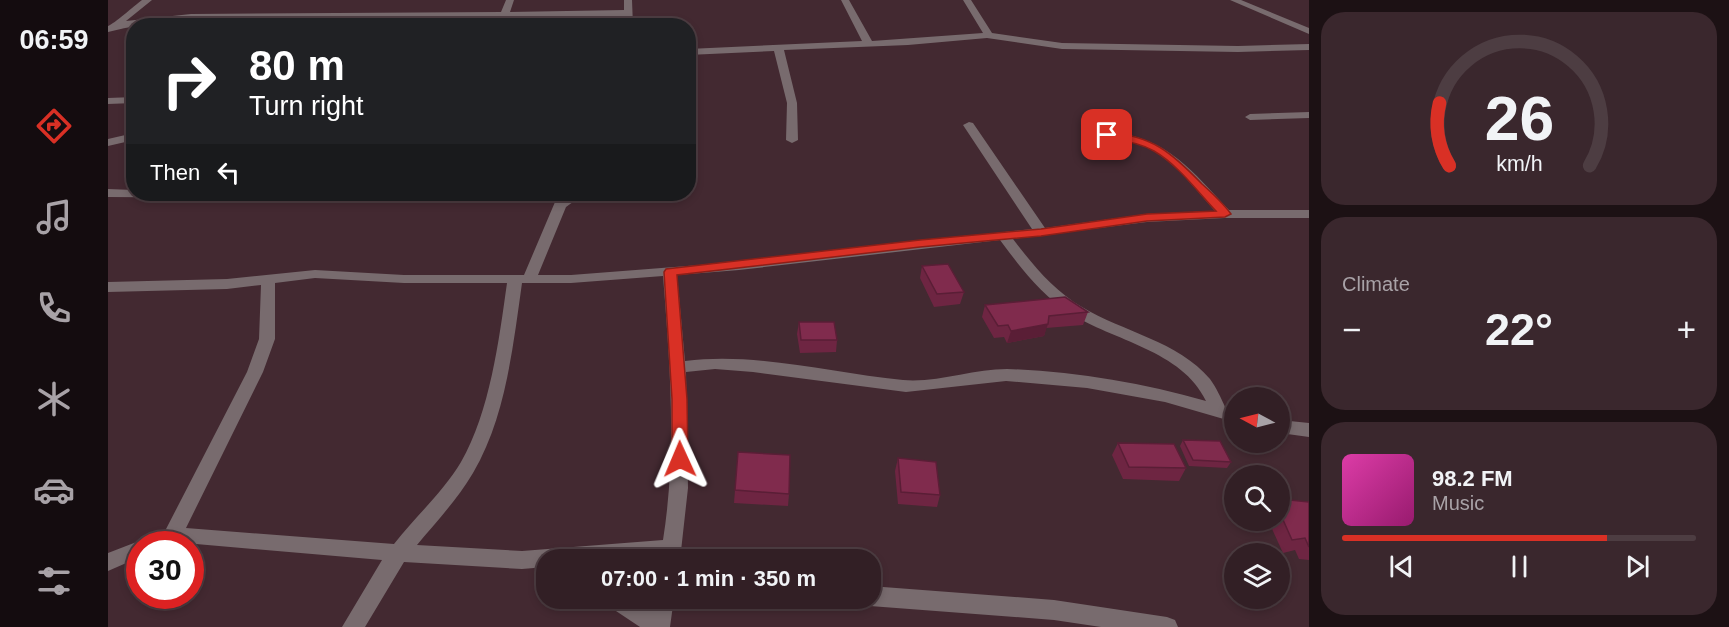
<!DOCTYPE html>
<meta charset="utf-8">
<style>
body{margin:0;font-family:Arial,sans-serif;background:#3a272d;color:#f1f3f6;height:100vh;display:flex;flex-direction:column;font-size:22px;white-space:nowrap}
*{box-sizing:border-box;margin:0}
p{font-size:20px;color:#a8a2a7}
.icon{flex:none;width:33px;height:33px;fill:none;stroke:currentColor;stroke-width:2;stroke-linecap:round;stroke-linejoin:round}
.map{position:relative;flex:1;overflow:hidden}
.panel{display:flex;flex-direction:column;gap:12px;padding:12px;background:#1c1114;width:420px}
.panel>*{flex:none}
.hud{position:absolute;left:18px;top:18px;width:570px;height:183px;border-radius:24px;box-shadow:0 3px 9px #0003,0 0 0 2px #4d3d42;background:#202124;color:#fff;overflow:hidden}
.needle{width:39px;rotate:277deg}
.tools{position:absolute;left:1116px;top:387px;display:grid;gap:12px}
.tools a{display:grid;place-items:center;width:66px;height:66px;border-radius:50%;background:#321f25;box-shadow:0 3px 9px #0003,0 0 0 2px #4d3d42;font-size:30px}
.speed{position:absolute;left:18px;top:531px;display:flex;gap:12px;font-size:30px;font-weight:700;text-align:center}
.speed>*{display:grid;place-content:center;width:78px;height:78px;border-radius:50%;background:#321f25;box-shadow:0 3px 9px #0003,0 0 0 2px #4d3d42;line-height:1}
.speed .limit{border:9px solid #d22;background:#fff;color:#111}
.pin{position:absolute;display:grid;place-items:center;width:51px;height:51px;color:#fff;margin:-26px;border-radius:12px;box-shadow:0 3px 9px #0006}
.me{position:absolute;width:66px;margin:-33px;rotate:359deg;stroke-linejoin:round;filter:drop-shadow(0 0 4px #0008)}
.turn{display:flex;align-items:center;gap:21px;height:126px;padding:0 24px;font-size:27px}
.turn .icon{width:78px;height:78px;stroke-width:2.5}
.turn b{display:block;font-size:42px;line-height:51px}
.then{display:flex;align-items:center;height:57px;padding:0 24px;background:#0003;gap:12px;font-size:22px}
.big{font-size:45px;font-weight:600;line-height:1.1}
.panel .tile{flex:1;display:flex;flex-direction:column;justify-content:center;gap:9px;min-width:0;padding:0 21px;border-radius:24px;background:#3a272d}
.panel .dial{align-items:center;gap:0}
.dial svg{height:156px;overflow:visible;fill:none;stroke:#4d3d42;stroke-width:7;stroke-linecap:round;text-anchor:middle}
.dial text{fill:#f1f3f6;stroke:none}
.song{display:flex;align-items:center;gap:18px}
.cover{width:72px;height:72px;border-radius:9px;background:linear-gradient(135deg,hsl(320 70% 55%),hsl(320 70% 35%))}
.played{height:6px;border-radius:3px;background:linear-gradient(90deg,#d93025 75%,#4d3d42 75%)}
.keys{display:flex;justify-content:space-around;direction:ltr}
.heat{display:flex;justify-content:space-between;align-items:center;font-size:33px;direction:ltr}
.trip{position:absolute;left:428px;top:549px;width:345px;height:60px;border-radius:24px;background:#321f25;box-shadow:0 3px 9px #0003,0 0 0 2px #4d3d42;font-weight:600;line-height:60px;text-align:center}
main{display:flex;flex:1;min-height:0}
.menu{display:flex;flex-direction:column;width:108px;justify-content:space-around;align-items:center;background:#140c0f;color:#a8a2a7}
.menu .icon{width:42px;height:42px}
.menu .active{color:#d93025}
.menu b{font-size:27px;color:#f1f3f6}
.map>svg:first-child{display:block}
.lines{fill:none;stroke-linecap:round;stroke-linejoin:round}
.street{fill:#786b6e;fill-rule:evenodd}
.wall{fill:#6e2542}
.shaded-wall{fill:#5a1e36}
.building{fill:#802b4d;stroke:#5a1e36;stroke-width:1.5}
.route{fill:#d93025;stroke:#8d1f18;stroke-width:1.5}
</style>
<main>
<nav class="menu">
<b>06:59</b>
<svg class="icon active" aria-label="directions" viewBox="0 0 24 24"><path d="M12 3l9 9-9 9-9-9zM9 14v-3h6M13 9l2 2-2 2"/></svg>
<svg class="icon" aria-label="music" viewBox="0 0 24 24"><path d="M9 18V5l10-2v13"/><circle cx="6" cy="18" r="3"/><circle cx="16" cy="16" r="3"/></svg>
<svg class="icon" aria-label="phone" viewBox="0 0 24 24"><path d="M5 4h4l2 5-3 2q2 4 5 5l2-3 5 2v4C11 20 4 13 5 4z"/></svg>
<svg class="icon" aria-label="climate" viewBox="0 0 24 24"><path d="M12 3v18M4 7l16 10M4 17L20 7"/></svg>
<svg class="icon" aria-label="car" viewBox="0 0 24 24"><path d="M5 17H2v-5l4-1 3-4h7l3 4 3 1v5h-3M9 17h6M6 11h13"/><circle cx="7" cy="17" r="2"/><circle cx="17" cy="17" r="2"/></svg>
<svg class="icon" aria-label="filters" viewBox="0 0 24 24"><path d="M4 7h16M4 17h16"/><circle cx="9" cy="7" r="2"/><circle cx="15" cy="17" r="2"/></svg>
</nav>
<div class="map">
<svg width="1201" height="627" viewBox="0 0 1201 627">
<rect width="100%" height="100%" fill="#432931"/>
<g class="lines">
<!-- street -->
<path class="street" d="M34,0H44L18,21L83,14L393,12L398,0H406L402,12L516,10V0H524L525,26H516V16C419,17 323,20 226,20C150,20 74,13 0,32V26C6,24 26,6 34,0Z
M733,0H741L764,41L875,33L855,0H863L884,33L954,43L1130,46L1201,44V50L1130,52L954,49L879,38L800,45L676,50L689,103L690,140L684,143L678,140L679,103L666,51L580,55V49L754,41Z
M1122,0H1133L1201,28V34Z
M26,97V103L0,104V98Z
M1201,112V118L1142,120L1137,117L1142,114Z
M861,122L865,123L937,228L1039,214L1107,211C1084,185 1060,152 1025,142C1010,138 994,140 979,136L977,134C984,128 995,131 1004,132C1060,138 1085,172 1121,210H1201V218H1117L1039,222L905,239C925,265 945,290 974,307C1015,332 1070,341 1102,379C1108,387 1113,398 1117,407L1126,410V422L1057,402L979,388L898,381L798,392L645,372L607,369L578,372L580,488L572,560H552V558L438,560V567L414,569L296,562L257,627H234L274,560L88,544H32V557L0,571V553L57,531L139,372L151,339L153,285L119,289L0,292V282L119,279L207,270L296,275H416L447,202L462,194H476L458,207L430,275H463L631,262L924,229L855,125ZM892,240C912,267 933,295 962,313C1005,341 1074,350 1098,401C1034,383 966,371 899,369C865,369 829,383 795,380C723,373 649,352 577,361L569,275L631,270ZM555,276C562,364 569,452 555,540L414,551L309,545C328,522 349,500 365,473C398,417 405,346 414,283H463ZM207,278L296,283H399C391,340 382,412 353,462C335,492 308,516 286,544L78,528L155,372L167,339V283Z
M26,133V140L0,146V139Z
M0,189L26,190V194H140L134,198L0,197Z
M1172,420L1201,423V437L1172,433Z
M762,586L946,600L1059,617L1067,620L1070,627H993L946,620L762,606L755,603L753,598H762Z
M496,598H525L543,610L545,598H566L562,627H532L499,605Z"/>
</g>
<!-- wall -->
<path class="wall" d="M814,266L856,292L852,304L826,307L812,278Z
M877,305L980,312L975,325L938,328L936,336L899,343L896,337L886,338L874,317Z
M691,322L729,340L728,352L692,353L689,334Z
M1075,440L1123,462L1119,468L1081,466L1072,446Z
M1010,443L1078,468L1071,481L1015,479L1004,455Z
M790,458L832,495L829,507L790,504L787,471Z
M627,490L681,494L680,506L626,503Z
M1172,499L1201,502V560L1191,559L1187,550L1175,553L1160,520H1172Z"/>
<!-- shaded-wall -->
<path class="shaded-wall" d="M940,324L936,336L899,343L903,331Z"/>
<!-- building -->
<path class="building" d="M840,264L856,292L829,294L814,266Z
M957,297L980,312L941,316L940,324L903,331L900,325L890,326L877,305Z
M691,322H726L729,340H693Z
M1075,440L1112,441L1123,462L1085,460Z
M1010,443L1066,444L1078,468L1021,467Z
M630,452L682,455L681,494L627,490Z
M790,458L828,462L832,495L793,492Z
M1172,499L1201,502V547L1197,538L1184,540L1172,513Z"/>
<!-- route -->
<path class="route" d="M999,132C1045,136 1063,152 1094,184C1104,193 1115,203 1123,214L1117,217L1039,221L933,236L812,247L569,275L579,399L580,459L578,463L572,465L566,463L564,459V399L556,272L558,269L812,240L933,229L1039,214L1108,211C1089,191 1070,165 1046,151C1030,142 1013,141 996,137L994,135Z"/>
</svg>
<div class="tools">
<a><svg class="needle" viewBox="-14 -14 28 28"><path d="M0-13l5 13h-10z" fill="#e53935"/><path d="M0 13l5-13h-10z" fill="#a8a2a7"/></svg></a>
<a><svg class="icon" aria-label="search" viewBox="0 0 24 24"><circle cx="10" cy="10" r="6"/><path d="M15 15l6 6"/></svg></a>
<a><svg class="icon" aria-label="layers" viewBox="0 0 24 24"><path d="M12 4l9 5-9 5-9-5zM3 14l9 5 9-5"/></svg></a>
</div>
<div class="speed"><div class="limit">30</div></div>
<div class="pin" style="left:999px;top:135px;background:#d93025"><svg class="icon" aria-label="arrive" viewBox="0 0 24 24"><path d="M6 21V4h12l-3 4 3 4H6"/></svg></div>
<svg class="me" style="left:572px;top:459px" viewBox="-20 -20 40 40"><path d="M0-17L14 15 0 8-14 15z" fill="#d93025" stroke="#fff" stroke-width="4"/></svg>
<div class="trip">07:00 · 1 min · 350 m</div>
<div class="hud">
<div class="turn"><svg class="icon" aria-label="right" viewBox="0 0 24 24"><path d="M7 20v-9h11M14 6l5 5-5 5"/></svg><div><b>80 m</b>Turn right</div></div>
<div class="then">Then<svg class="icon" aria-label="left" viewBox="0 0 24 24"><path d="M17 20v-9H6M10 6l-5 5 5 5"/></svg></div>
</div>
</div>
<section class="panel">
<div class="tile dial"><svg viewBox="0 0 100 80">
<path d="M14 69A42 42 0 1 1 86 69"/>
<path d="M14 69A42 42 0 0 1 9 37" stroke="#d93025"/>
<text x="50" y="56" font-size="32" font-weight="700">26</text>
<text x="50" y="72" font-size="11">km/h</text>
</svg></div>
<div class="tile"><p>Climate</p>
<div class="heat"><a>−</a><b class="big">22°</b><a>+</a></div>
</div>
<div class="tile">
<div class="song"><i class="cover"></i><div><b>98.2 FM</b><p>Music</p></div></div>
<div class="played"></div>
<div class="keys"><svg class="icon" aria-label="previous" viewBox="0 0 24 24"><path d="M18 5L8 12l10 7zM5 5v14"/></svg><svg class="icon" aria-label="pause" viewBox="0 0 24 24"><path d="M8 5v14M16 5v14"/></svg><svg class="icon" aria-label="next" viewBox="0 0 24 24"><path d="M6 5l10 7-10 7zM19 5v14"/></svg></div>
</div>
</section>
</main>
